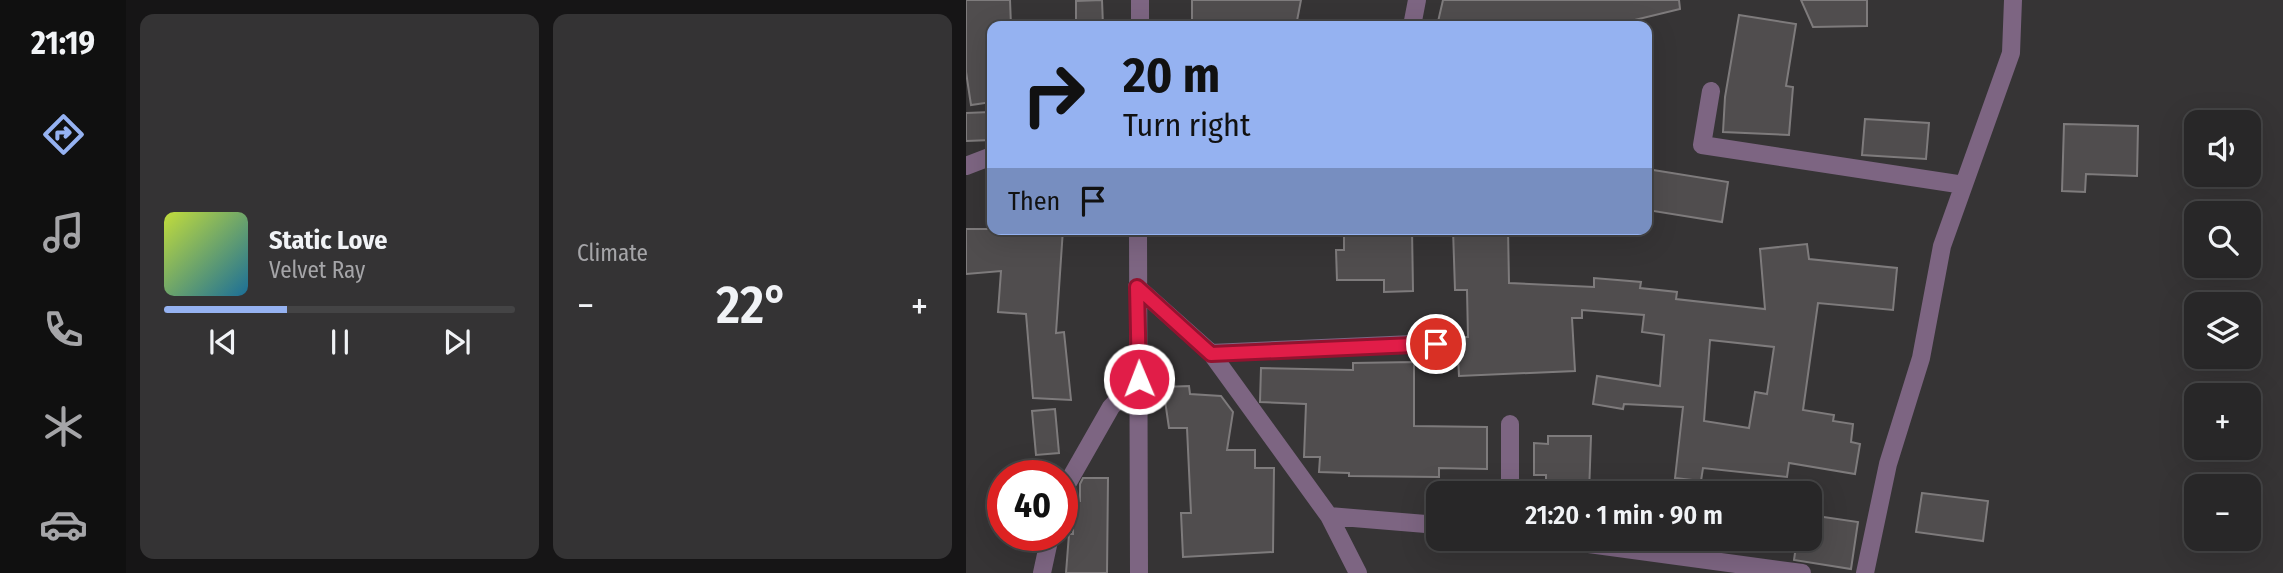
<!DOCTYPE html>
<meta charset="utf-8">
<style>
body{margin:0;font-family:"Fira Sans Condensed",sans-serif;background:#343334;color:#f1f3f6;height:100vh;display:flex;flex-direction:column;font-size:26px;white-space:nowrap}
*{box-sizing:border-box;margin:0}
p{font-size:23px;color:#a5a5a8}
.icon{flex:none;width:38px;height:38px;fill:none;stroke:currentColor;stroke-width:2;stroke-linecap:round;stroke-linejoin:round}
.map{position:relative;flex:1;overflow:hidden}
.side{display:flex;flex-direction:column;gap:14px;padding:14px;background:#161516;width:840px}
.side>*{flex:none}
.top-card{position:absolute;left:21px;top:21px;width:665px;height:214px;border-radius:14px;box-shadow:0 7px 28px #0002,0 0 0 2px #444445;background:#95b2f1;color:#111;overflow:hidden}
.controls{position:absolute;left:1218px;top:110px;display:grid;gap:14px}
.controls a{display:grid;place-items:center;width:77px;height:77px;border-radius:14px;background:#282728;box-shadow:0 7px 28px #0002,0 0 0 2px #444445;font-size:35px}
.speed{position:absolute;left:21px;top:460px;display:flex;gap:14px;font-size:35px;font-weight:700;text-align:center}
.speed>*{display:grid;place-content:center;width:91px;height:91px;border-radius:50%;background:#282728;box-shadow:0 7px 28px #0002,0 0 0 2px #444445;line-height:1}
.speed .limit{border:10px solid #d22;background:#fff;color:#111}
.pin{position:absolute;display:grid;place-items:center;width:60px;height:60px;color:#fff;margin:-30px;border:4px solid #fff;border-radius:50%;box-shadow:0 2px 7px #0007}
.me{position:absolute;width:77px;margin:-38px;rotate:359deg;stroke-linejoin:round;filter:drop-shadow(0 0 5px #0008)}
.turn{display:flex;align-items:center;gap:24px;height:147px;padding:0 21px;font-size:32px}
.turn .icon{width:91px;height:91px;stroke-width:2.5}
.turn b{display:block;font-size:49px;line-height:60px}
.then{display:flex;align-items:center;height:66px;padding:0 21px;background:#0003;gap:14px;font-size:26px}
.big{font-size:52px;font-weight:600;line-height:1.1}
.side .tile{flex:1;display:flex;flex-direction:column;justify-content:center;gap:10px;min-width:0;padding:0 24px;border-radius:14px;background:#343334}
.song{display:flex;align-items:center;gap:21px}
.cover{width:84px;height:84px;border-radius:10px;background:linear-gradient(135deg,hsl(70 70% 55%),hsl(200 70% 35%))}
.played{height:7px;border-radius:4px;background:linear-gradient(90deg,#95b2f1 35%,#444445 35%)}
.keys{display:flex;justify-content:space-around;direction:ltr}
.heat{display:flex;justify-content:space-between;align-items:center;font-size:38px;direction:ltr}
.side .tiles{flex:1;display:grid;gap:14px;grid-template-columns:repeat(2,1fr)}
.trip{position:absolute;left:460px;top:481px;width:396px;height:70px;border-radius:14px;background:#282728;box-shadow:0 7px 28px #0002,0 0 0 2px #444445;font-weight:600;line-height:70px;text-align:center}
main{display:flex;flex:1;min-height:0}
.menu{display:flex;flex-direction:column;width:126px;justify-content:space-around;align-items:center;background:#101010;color:#a5a5a8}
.menu .icon{width:49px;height:49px}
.menu .on{color:#95b2f1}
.menu b{font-size:32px;color:#f1f3f6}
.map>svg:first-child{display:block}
.building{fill:#504d4e;stroke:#7e7b7c;stroke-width:2;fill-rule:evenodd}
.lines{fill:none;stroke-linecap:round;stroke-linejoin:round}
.minor{stroke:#7d6582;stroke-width:18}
.route-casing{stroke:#92132f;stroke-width:18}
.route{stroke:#e11d48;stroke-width:12}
</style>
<main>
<nav class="menu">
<b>21:19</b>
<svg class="icon on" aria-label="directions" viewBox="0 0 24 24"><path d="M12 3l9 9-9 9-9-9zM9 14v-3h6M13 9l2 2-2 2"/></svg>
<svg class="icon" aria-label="music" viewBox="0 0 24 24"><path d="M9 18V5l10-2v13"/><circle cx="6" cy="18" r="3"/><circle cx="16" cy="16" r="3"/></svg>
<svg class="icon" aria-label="phone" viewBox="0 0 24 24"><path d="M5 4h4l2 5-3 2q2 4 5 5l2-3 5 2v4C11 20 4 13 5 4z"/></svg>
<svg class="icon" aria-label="climate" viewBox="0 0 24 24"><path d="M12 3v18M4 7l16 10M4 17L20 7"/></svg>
<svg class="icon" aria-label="car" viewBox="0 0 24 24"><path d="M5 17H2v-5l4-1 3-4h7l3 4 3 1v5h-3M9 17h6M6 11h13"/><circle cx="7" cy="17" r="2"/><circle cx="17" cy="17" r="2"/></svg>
</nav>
<section class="side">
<div class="tiles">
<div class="tile">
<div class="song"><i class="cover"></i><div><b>Static Love</b><p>Velvet Ray</p></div></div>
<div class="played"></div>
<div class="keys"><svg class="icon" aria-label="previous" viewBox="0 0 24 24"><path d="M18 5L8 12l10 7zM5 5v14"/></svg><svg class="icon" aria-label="pause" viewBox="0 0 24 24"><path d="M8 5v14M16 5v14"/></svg><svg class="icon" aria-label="next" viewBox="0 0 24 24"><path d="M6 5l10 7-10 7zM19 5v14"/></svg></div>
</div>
<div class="tile"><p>Climate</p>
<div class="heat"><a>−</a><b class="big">22°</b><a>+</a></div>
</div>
</div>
</section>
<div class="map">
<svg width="1317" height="573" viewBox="0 0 1317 573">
<rect width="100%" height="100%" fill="#363435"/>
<!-- building -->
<path class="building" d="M0,0H44L45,26H26V102L5,105L0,72Z
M136,0L137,26H110V1Z
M226,0H335L330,26H226Z
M477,0H713L714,9L644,26H471Z
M835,0H901V26L847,27Z
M773,15L830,24L820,86L827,87L823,135L757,132L759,97Z
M24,112L25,140L0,141V113Z
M899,119L963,123L960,159L896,155Z
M1098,124L1172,126L1171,176L1120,174L1119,192L1096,191Z
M681,169L762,182L756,222L681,210Z
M0,229H97L90,333L98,332L105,400L67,398L60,314L32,312L35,271L0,274Z
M378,229H446L447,291L418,292V280H371L370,250H378Z
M487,229H542L543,283L628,287V278L675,282L674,288L711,292L710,299L799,309L794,249L841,244L843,259L931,268L927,310L852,303L837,410L868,415L867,421L887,424L885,442L894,444L889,474L823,463L821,477L737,468L735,481L709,478L717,407L658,404L657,409L627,404L631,376L694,386L698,335L676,332L678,315L616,310V318H606L609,371L493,376L491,337H502L501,290H489ZM744,340L808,347L801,394L789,392L783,428L738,421Z
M448,362V426L521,427V469L473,468V477L383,476V473L353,472L354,457H338L340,404L294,402L295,368L387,370V363Z
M223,386L224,394L255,396L267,412L261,450H289V468H308L307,552L217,557L215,513H225L221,428H203L197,387Z
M89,409L93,453L70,455L66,411Z
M582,436H625L623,494H580V475H568V443L582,444Z
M117,478H142L141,573H100L103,534H107V501H114V484Z
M956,493L1022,501L1017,541L950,532Z
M844,515L892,522L885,569L828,560L831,539H844Z"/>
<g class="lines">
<!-- minor -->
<path class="minor" d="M174,26V0
M446,26L451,0
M745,91L736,145L998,185
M0,166L26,156
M172,229L173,573
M171,287L245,353L363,516L392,573
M245,353L470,343
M544,424V494
M96,493L145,407L173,379
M363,516L472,525
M586,539L836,573
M76,573L84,536
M899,573L922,464L955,358L976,246L1045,53L1047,0"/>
</g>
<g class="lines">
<!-- route casing -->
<g class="route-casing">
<path id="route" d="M173,379L171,287L245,354L470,344"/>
</g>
<!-- route -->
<use href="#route" class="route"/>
</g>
</svg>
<div class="controls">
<a><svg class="icon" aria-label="sound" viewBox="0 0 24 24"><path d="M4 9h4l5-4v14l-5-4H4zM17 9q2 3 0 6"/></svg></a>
<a><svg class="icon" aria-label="search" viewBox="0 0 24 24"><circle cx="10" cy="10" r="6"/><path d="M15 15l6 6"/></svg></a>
<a><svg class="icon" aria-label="layers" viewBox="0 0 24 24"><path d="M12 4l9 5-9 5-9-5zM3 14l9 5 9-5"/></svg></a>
<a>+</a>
<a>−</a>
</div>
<div class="speed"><div class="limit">40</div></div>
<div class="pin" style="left:470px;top:344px;background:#d93025"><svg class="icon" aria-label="arrive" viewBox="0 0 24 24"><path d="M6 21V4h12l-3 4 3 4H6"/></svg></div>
<svg class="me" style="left:173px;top:379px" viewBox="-20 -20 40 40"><circle r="17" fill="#e11d48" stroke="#fff" stroke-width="3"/><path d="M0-11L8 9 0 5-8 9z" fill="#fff"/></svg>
<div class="trip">21:20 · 1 min · 90 m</div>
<div class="top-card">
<div class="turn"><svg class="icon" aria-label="right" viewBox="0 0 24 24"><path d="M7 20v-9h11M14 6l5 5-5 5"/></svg><div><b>20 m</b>Turn right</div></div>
<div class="then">Then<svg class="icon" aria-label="arrive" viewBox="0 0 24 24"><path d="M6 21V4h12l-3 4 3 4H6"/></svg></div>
</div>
</div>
</main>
